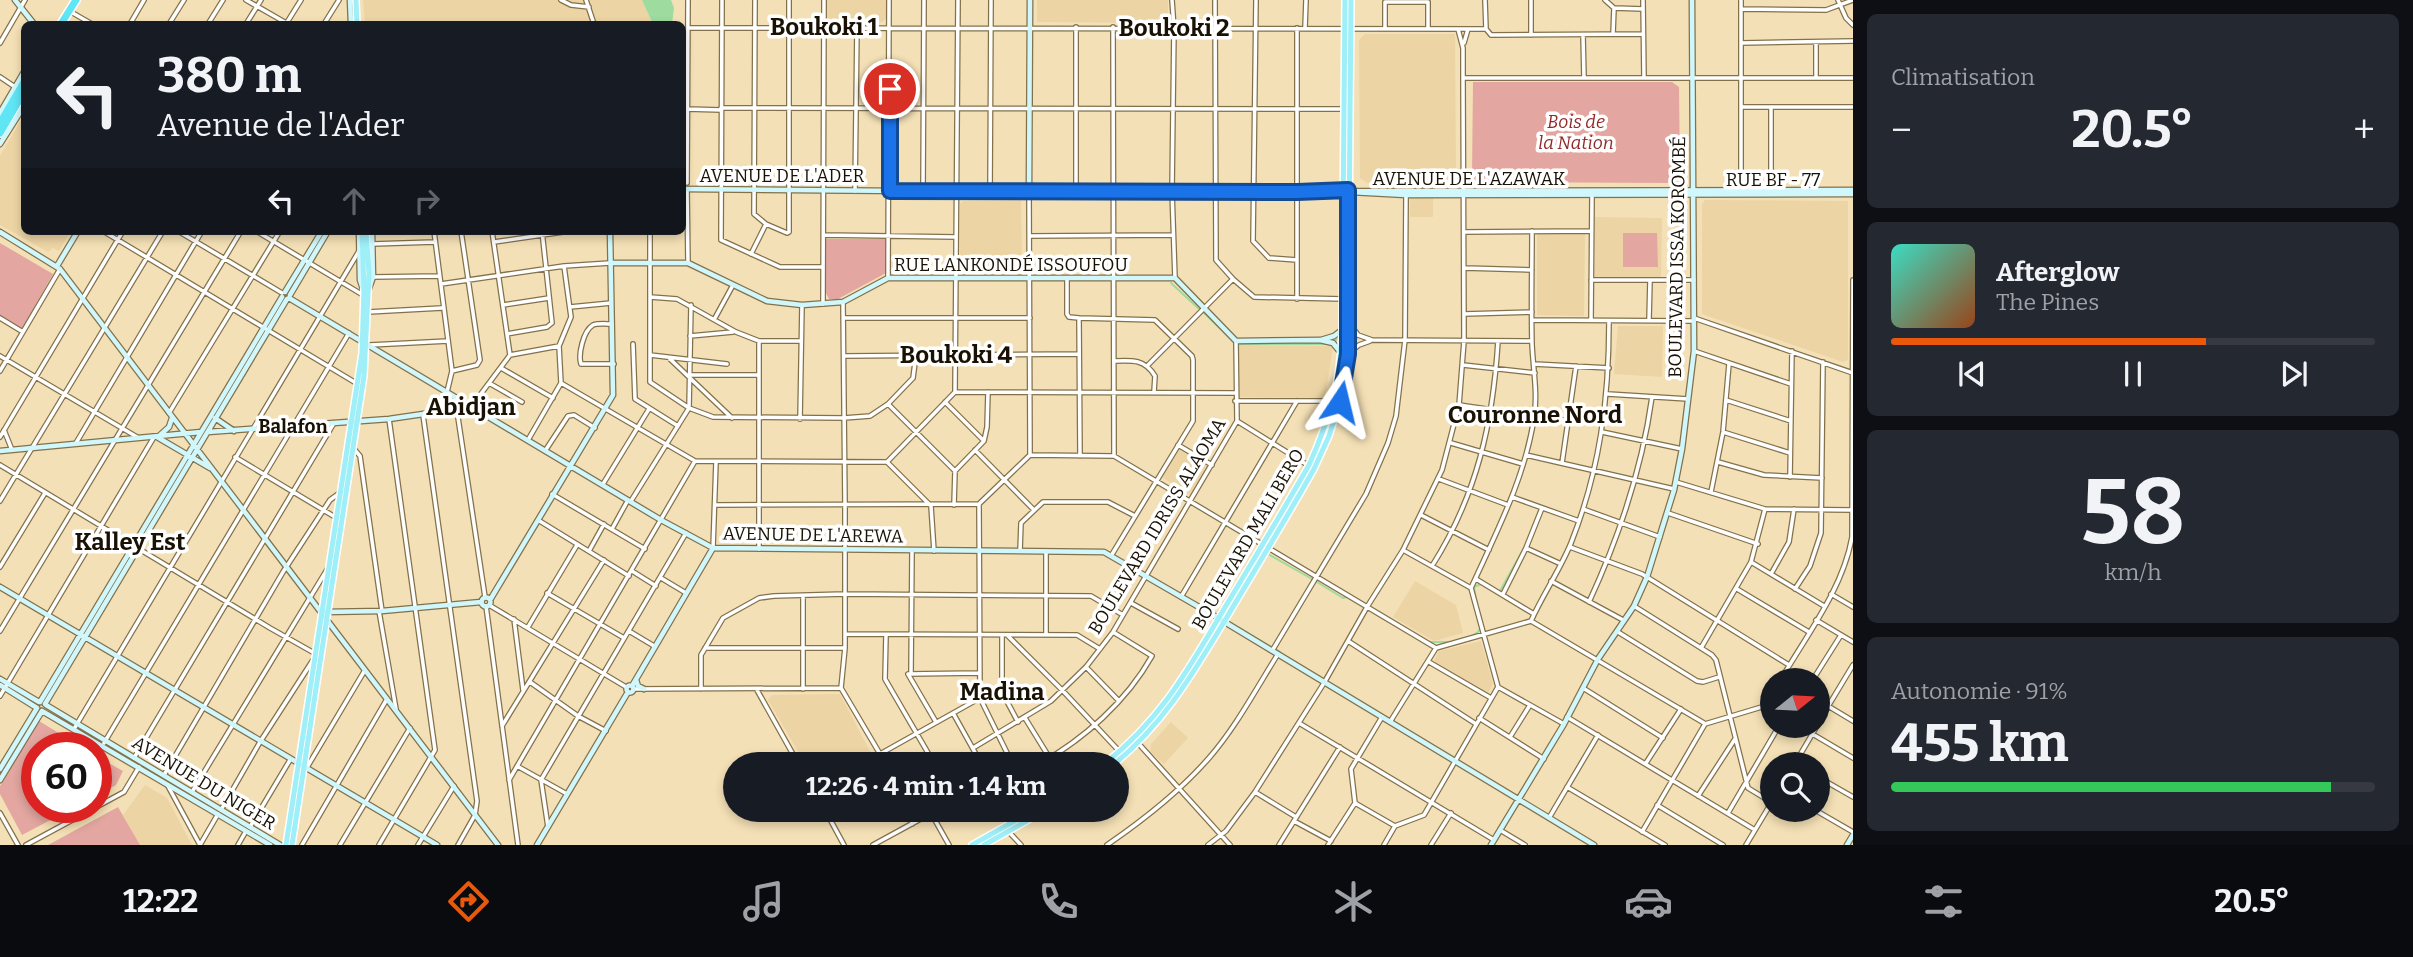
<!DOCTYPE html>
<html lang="fr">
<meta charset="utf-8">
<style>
body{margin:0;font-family:Bitter,serif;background:#242831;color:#f1f3f6;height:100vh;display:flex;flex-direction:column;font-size:26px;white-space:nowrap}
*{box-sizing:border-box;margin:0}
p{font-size:23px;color:#9ea1a6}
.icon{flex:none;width:38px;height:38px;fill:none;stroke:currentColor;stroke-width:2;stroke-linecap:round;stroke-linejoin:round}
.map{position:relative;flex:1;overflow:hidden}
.details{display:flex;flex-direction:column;gap:14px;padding:14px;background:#0d0f14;width:560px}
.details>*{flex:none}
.guide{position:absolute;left:21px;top:21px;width:665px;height:214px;border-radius:10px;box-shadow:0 4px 10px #0003;background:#171b24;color:#f1f3f6;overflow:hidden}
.needle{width:46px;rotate:72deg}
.fabs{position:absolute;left:1760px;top:668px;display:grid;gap:14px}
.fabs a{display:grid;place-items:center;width:70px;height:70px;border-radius:50%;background:#171b24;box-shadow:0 4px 10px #0003;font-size:35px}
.speed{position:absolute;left:21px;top:732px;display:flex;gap:14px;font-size:35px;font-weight:700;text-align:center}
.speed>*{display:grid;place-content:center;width:91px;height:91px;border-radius:50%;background:#171b24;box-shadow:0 4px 10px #0003;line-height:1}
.speed .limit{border:10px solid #d22;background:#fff;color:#111}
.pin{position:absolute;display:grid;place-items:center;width:60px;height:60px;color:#fff;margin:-30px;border:4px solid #fff;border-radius:50%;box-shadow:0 2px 7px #0007}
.me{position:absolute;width:77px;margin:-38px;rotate:10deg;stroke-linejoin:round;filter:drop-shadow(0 0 5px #0008)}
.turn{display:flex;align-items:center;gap:24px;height:147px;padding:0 21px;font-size:32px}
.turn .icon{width:91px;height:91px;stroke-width:2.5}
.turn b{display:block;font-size:49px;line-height:60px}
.lanes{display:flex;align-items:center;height:66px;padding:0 21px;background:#0003;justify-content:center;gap:35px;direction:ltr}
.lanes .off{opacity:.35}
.big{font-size:52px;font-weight:700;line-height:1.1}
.details .widget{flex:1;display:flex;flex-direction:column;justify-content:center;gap:10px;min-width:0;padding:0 24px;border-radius:10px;background:#242831}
.details .dial{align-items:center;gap:0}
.dial b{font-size:91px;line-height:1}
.song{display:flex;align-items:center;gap:21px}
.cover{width:84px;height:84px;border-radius:10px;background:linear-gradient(135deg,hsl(170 70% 55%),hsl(20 70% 35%))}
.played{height:7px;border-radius:4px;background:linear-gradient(90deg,#ea580c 65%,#363941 65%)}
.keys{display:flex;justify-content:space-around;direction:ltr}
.heat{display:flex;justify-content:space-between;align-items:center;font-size:38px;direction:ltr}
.charge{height:10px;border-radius:5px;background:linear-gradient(90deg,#34c759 91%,#363941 0)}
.trip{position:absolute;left:723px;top:752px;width:406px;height:70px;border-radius:35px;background:#171b24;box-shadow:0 4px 10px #0003;font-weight:700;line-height:70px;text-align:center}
.tabs{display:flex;height:112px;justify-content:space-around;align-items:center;background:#090b0e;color:#9ea1a6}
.tabs .icon{width:49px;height:49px}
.tabs .current{color:#ea580c}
.tabs b{font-size:32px;color:#f1f3f6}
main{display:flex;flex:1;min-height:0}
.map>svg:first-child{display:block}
.built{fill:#ecd4a4}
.green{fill:#e3a6a0}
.water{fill:#9ddb9f}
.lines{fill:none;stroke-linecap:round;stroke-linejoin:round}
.stream{stroke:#9ddb9f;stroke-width:2}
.street-casing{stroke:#83714b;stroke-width:6}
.secondary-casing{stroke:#83714b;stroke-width:7}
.primary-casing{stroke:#fff;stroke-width:8}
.highway-casing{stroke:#fff;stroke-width:10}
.street{stroke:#fff;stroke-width:3.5}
.secondary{stroke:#cff7fc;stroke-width:4.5}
.primary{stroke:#9feff8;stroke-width:5}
.highway{stroke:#5fe5f4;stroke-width:7}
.route-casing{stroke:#114b97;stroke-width:18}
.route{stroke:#1a73e8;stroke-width:12}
.labels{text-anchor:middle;stroke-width:7;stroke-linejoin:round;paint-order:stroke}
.park-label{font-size:18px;font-style:italic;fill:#8f2b29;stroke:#fff}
.street-label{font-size:18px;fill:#191204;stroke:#fff}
.neighbourhood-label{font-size:19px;font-weight:bold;fill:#191204;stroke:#fff}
.district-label{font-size:24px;font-weight:bold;fill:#191204;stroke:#fff}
</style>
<main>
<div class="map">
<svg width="1853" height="845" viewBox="0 0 1853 845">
<rect width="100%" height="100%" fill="#f4e0b6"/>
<!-- built -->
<path class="built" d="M363,0H642L653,24H365Z
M827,0H887V18L882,22L827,23Z
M1037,0H1168V23L1037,22Z
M1365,34H1455L1456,177L1451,184L1367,183L1360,178L1359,40Z
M24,115V231H71L59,251L53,248L48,252L0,225V156Z
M1410,197H1433V217H1410Z
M1021,200L1022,270L1018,273L960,272V204L963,201Z
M1705,200L1848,201V360L1843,362L1702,314V205Z
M1595,217L1662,218L1661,279H1595Z
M1537,234H1585L1584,316L1537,315Z
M1618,326H1663L1662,377L1614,374Z
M1239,345L1333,346L1325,398L1239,397Z
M1179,449L1208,466L1190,495L1162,477Z
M1415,581L1456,605L1463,633L1434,641L1393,617Z
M1481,641L1493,684L1488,694L1434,661L1439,651Z
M840,694L873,757L871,765H806L768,700L772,695Z
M1171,722L1188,738L1164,764L1150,752L1151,744Z
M145,785L167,798L192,845H140L123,815Z"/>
<!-- green -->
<path class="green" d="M1473,82H1672L1679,87L1680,176L1677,183L1478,182L1472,177Z
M1623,233H1657L1658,267H1623Z
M826,239H887L886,273L838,299H829L826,293Z
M0,243L53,274L22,329L0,316Z
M39,721L82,747H37V807H75L22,835L0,794V786Z
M96,756L123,771L116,785L96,796Z
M118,807L140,845H48Z"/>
<!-- water -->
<path class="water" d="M642,0H671L674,8L672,24H653Z"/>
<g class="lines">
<!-- stream -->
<path class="stream" d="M1171,283L1199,309
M1203,312L1228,336
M1336,340L1338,339
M1351,340L1357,339
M1237,344H1328
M1268,554L1312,579
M1317,582L1343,598L1347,597
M1500,591L1524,548
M1477,605L1474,587L1481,584
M1228,621L1271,647
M1470,637L1478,632L1481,627
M1429,642H1451
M1276,649L1281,653"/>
<!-- street casing -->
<g class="street-casing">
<path id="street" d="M246,0L288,24
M561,0L571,5L589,7
M586,0L594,24
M722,0L721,240L780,267H823
M755,0L754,214L766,224L787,233L789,232V0
M1172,0L1174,28L1172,191L1175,278
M1215,0L1216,260L1233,279L1254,297L1343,299
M1256,0L1253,241L1269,258L1297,260
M1485,0L1486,29L1491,35L1643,34
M1531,0V35
M1605,0L1614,8L1613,34
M1643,0L1644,78
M1838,0L1846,18L1853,25
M1385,2H1428
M1385,2V29
M1428,2V29
M1614,8L1643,9
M1741,9L1826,10L1853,0
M71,12L92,24
M130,24L144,0
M169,24L184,0
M208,24L223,0
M246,24L261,0
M286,24L301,0
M324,24L339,0
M1113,27L1114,455
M688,28L1486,29
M1297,28V299
M1305,28L1306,0
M1583,35L1584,78
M1816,42V78
M0,43L25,0
M1464,43L1468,29
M1741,43L1853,41
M0,77L15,87
M1463,78H1853
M1741,107H1853
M1771,107V190
M721,108L1343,109
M687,109L721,110
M687,183L688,0
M687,189L688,263
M923,190L924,0
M1741,190V0
M855,191L857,27
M990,191L991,0
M1076,191V27
M103,231L356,383
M178,231L282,293
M256,231L363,295
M434,231L452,371L447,392
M650,231V382L689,408L713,417L844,418L870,416L888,404L913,378L916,355
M1464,232L1591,231
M824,235L956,237
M1030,236L1173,235
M494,242L570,231
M372,244L435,242
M751,254L766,224
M1464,268L1532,270
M373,277L439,276
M888,278L889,0
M1067,279V314L1069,317L1079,318L1080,456
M1591,280H1694
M441,284L564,266L610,263
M650,297L677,299L736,332L759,341H801
M843,302L845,505V648L841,688L880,754L877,765
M823,304L824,0
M503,305L549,298
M570,307L611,303
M368,312L442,308
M1343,314L1358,335L1372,340L1532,341
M1464,314L1532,312
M0,318L23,332
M715,318L733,285
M843,318H1030
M1079,318L1155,320L1192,356L1193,360V421L1111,556
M1694,318L1853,373
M1532,320L1694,321
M1591,320L1592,195
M1649,320L1650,280
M612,324C607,324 598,323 593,325C583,331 578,355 581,364H614
M507,334L547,327L552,323L542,231
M690,336L733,332
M633,344L635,399L678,426
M370,345L448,341
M559,346L561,383L695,461L887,462L931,506L934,551
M1694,351L1791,384
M1348,354L1359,345L1370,341
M510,355L559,346L571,317L564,266
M650,355L727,364
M0,356L137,437
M844,356L1079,354
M670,359L732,418
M1114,361C1132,360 1145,359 1155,376L1154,392
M1534,364L1609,368
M1463,365L1535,373
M1147,366L1233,279
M501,368L553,398
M0,371L60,269
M452,371L477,365L480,360L461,231
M691,375H759
M489,383L522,402
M955,392L958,0
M1608,394L1688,399
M1726,400L1791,421
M1235,401H1332
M945,402L983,440
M888,404L955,471
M1459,405L1570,421
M471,407L510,355L492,231
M457,411L485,597
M169,413L280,231
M423,415L477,801L475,815L458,845
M800,419L802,305
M1237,421L1314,469
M4,430L12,450
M1602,432L1682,449
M1723,432L1790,453
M0,437L123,231
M528,440L561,383
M76,443L202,231
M1451,443L1523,464
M1178,445L1212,465
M354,449L360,456L382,611
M975,450L1034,510
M545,451L568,416L574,415L595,428
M1030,455L1114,456L1436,648
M1526,455L1674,489
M235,457L335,517
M887,462L955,392L1235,393
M1718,462L1764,475L1822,478
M1562,463L1576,366
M0,465L270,628L316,654
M1790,477L1792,351
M1439,479L1508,505
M1676,482L1765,509L1852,510
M603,484L649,409
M1711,492L1723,432L1729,364
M552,494L645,549
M1512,497L1579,521
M0,501L163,231
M631,501L689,408L691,305
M715,505L979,504
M954,505L955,471L984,441L987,427L988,392
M1583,509L1660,537
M1765,509L1751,562L1701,648L1712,655L1716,660L1748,788L1771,802
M1668,513L1758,544
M1421,515L1489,550
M538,520L629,576
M612,529L628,500
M1570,547L1642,574L1789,665
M713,548L716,462
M1526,548L1561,564
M759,549V341
M1403,550L1471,588
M589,551L604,524
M1020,551L1021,523L1043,502H1108L1135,516
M1751,562L1824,606
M1432,566C1477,495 1493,423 1498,341
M0,567L45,493
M632,571L656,586
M1771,574L1789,542L1794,509
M661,578L686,593
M1476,579L1534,614
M1551,581L1623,620
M1471,588C1496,533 1525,478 1534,418C1538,394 1533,368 1532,344C1531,306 1532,269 1532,231
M1471,588L1498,687
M1737,589L1809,632
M1795,589L1810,566L1821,533L1823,362
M547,593L624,638
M1503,594L1526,548L1542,508
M1831,594L1853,607
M1181,597L1297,401
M1589,602C1620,535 1642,469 1652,397
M1131,603L1178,629
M489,605L626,687
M486,606L518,845
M1634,606L1701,648
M379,611L396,709
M514,619L523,690
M1816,620L1853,642
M1531,621L1704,723
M528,627L577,545
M0,631L241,231
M629,631L654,646
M1618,632L1697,681L1703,682L1719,677
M845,634L1077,635L1100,649
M886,635L885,679L935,765
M1002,635V692L1018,722
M1046,635V551
M1008,636L1063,691L1120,752
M1348,641L1476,724
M705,648H845
M1436,648L1531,621C1543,594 1560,570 1571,543C1600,470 1609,399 1609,321
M1272,651L1366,494L1388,443L1396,416L1405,340L1406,195
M1429,662L1491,698
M1086,667L1119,701
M911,673L912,551
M1780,681C1806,636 1843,589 1852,537L1853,280
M1812,681L1841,635
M530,682L578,716L606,731
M1498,687L1564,724
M1583,688L1663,738
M633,689L841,688
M701,689V655L723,618L759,598L774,596L845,594L1091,596L1123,615
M803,689V596
M757,690L799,765
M0,696L154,437
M980,698L1013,765
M1765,706L1773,710
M1828,706L1853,721
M953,713L982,765
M1382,717L1351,769L1355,803L1395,826L1424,815L1498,687
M1567,717L1755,830
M1025,718L1054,765
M1479,718L1544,759
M936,722L908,674L980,673
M1390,722L1436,648
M1299,723L1494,840
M1818,723L1853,665
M502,726L604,560
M1799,726L1853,758
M74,729L359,251
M1510,737L1530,705
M104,743L349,333
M1138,743L1230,845
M973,748L1051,701L1086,667L1113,632L1237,421L1236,341
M880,754L980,698L979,504L1030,455L1029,193
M134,758L334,423
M1646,763L1681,709
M1038,765C1084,739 1126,702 1152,656L1113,632
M1794,765L1817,726
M517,766L567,794
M306,769L365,670
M164,775L283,572L330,500L341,492
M1818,777L1853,797
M509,780L695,461
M168,786L200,845
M1567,787L1665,845
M192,792L328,568
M1255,792L1296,817
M1698,796L1735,739
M1657,805L1723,845
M221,810L260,742L313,660
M825,810L844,845
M911,810L912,824
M1011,810L1019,818
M1815,810L1853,832
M0,813L18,845
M931,813L949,845
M1728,813L1779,726
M1549,818L1598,735
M830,819L845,810
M1294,821L1331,841
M250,827L290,760
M548,827L541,780L686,533
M1500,830L1525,845
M1008,831L1021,845
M1642,832L1705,724L1765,706L1773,693
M26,845L124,792L139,767
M200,845L218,814
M238,845L246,831
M302,845L387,699
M340,845L410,728
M379,845L435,750L389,419
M418,845L454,786
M873,845L937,810
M1107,845C1142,821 1182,789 1209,758C1236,727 1256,689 1278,654
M1208,845L1226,831L1255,792L1324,683L1367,607L1403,550L1442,470L1459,405L1464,341L1463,78V48L1458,29
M1279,845L1340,747
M1328,845L1355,803
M1384,845L1395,826
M1431,845L1451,813
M1746,845L1773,800"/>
</g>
<!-- secondary casing -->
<g class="secondary-casing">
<path id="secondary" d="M15,0L34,24
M350,0L351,24
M0,113L24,72
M0,144L24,106
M682,189L1029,192L1853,190
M1029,192L1030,0
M1350,192L1406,195L1853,194
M359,231L360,280L363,289
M0,232L60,269L498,845
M610,263H688L767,301L802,305L843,302L888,278H1175L1236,341L1320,340L1333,343L1341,353
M57,266L78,231
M368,291L373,277L372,231
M285,292L322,231
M290,295L328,231
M289,298L661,520L713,548L1104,552L1218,618L1594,845
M1321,340L1334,336L1342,330
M215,418L234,431
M208,432L389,419L471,407
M159,436L169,427L172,418
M157,437L210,468
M0,451L201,432
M0,587L437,845
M481.5 602a4.5 4.5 0 1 1 9 0a4.5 4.5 0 1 1-9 0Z
M490,600L613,395L610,231
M325,612L382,611L481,602
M0,679L39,702
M636,680L638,686L644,689
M0,685L37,708
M626.5 689a3.5 3.5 0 1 1 7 0a3.5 3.5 0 1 1-7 0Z
M632,686L713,548
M40,702L282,297
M45,704L287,299
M46,705L280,845
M42,711L270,845
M0,769L37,708
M0,780L42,711
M537,845L628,692
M1491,845L1564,724L1598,659L1634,606L1647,577L1674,490L1682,449L1694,351L1692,0
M1847,845L1853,835"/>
</g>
<!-- primary casing -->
<g class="primary-casing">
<path id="primary" d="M356,0L357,24
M1103,765C1161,720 1188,670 1224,609C1253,561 1281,514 1309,465C1329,421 1341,379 1342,330L1345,0
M1113,765C1165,723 1193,673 1227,617C1256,568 1286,519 1314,469L1329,436L1340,402L1348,354L1351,0
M286,845L362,353L364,289L362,231
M292,845L364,376L369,273L366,231
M972,845L1034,810
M984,845L1046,810"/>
</g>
<!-- highway casing -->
<g class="highway-casing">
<path id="highway" d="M61,24L76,0
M0,123L24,82
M0,133L24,92"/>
</g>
<!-- street -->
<use href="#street" class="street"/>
<!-- secondary -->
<use href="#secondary" class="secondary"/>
<!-- primary -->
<use href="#primary" class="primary"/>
<!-- highway -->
<use href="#highway" class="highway"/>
</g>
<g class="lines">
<!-- route casing -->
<g class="route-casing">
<path id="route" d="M890,89V191L1297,192L1348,190V354L1340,402"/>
</g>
<!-- route -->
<use href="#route" class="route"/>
</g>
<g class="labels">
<!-- park labels -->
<g class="park-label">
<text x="1576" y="128">Bois de<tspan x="1576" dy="21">la Nation</tspan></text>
</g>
<!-- street labels -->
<g class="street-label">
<text x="782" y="182">AVENUE DE L'ADER</text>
<text x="1469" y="185">AVENUE DE L'AZAWAK</text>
<text x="1773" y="186">RUE BF - 77</text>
<text transform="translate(1677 257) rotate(-89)" y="6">BOULEVARD ISSA KOROMBÉ</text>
<text x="1011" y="271">RUE LANKONDÉ ISSOUFOU</text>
<text transform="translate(1157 526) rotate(-59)" y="6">BOULEVARD IDRISS ALAOMA</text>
<text transform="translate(813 535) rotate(1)" y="6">AVENUE DE L'AREWA</text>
<text transform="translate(1248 539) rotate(-60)" y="6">BOULEVARD MALI BERO</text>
<text transform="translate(204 783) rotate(31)" y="6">AVENUE DU NIGER</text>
</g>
<!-- neighbourhood labels -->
<g class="neighbourhood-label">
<text x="293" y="433">Balafon</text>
</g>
<!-- district labels -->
<g class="district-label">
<text x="824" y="35">Boukoki 1</text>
<text x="1174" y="36">Boukoki 2</text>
<text x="956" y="363">Boukoki 4</text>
<text x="471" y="415">Abidjan</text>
<text x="1535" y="423">Couronne Nord</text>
<text x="130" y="550">Kalley Est</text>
<text x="1002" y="700">Madina</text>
</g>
</g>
</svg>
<div class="fabs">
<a><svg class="needle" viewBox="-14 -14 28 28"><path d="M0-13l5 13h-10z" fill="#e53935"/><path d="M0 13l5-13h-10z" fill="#9ea1a6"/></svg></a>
<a><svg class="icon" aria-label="search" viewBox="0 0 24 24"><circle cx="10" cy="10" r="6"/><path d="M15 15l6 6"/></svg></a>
</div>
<div class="speed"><div class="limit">60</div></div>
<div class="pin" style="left:890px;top:89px;background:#d93025"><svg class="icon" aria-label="arrive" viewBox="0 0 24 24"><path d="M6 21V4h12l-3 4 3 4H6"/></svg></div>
<svg class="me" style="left:1340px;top:402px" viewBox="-20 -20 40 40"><path d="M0-17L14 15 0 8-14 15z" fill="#1a73e8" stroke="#fff" stroke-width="4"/></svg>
<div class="trip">12:26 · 4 min · 1.4 km</div>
<div class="guide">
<div class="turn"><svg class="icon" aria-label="left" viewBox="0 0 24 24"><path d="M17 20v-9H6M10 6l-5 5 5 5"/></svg><div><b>380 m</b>Avenue de l'Ader</div></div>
<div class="lanes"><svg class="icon" aria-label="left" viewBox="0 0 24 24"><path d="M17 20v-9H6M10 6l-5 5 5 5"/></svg><svg class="icon off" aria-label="ahead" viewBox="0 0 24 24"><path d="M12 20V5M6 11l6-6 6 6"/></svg><svg class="icon off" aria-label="right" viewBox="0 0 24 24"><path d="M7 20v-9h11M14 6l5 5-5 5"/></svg></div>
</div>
</div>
<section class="details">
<div class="widget"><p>Climatisation</p>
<div class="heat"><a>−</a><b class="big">20.5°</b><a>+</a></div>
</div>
<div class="widget">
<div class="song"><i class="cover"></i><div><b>Afterglow</b><p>The Pines</p></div></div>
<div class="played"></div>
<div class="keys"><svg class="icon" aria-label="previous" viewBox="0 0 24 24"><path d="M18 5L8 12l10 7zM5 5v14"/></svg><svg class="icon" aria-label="pause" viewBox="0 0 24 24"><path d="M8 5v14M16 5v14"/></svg><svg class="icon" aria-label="next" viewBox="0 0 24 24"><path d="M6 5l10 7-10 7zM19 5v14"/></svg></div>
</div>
<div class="widget dial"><b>58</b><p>km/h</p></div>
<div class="widget"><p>Autonomie · 91%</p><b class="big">455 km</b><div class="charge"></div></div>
</section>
</main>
<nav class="tabs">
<b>12:22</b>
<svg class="icon current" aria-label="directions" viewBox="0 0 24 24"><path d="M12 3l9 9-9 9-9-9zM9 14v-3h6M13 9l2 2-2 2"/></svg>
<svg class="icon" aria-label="music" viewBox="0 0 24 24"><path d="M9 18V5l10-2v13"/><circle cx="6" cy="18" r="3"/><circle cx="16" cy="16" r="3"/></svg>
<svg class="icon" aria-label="phone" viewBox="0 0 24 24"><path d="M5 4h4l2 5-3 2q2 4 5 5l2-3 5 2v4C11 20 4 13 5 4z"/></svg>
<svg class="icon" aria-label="climate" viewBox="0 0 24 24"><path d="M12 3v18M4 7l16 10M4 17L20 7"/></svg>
<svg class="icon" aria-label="car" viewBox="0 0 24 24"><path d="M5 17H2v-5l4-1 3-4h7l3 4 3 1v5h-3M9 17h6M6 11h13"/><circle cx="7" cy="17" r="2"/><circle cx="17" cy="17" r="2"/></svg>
<svg class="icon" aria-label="filters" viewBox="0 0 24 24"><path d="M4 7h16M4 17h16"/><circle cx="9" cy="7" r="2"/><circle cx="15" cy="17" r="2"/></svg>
<b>20.5°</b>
</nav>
